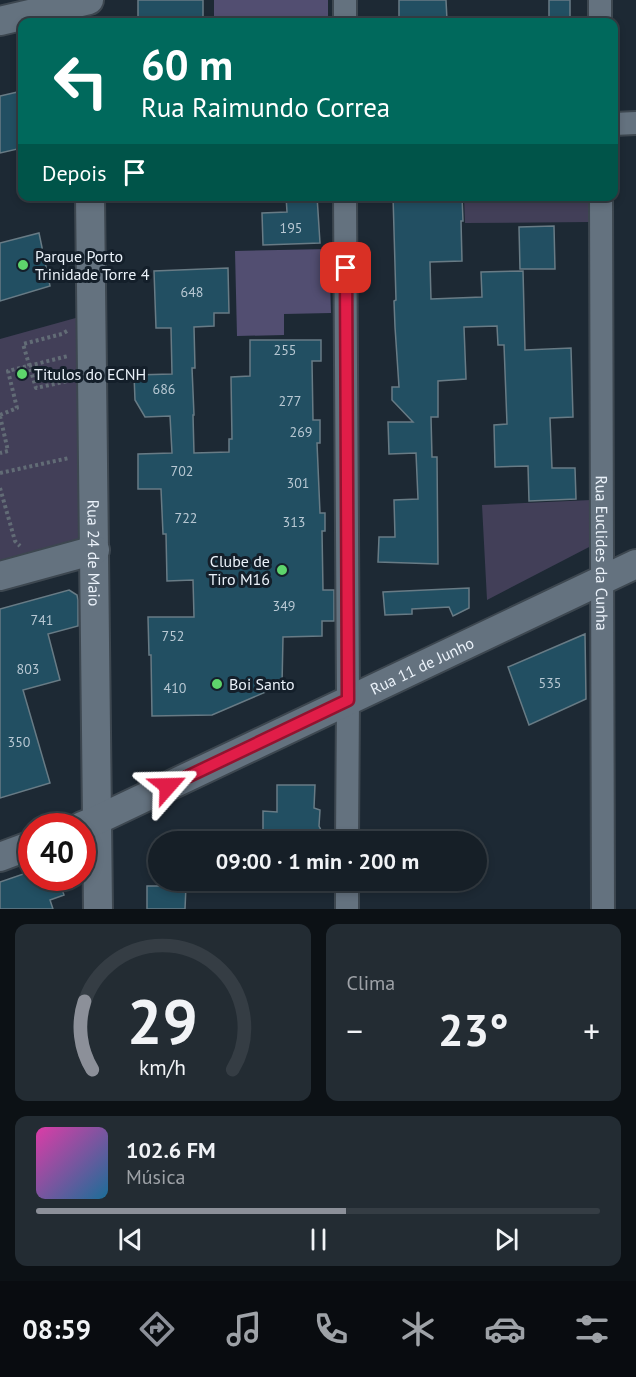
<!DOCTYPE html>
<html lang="pt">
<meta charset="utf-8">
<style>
body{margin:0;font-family:"PT Sans",sans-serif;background:#232c33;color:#f1f3f6;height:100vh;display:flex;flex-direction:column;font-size:22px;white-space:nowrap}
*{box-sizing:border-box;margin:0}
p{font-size:20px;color:#9ea2a7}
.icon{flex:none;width:33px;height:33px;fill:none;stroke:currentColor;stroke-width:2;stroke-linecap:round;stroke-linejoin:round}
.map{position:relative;height:909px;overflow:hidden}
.details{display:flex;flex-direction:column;gap:15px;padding:15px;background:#0c1115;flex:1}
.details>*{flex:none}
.hud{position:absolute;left:18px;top:18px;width:600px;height:183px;border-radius:12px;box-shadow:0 3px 9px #0003,0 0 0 2px #353d44;background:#00695c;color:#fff;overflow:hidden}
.speed{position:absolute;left:18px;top:813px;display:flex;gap:12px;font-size:30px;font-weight:700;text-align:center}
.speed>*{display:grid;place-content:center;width:78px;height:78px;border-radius:50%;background:#161f27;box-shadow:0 3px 9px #0003,0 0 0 2px #353d44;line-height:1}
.speed .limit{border:9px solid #d22;background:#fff;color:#111}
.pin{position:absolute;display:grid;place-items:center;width:51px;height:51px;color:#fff;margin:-26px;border-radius:12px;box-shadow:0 3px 9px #0006}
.me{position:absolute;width:66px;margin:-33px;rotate:65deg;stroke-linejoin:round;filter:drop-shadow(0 0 4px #0008)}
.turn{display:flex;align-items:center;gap:21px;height:126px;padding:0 24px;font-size:27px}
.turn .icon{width:78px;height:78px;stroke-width:2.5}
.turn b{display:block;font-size:42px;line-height:51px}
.then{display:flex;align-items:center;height:57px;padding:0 24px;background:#0003;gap:12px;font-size:22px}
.big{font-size:45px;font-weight:700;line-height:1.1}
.details .card{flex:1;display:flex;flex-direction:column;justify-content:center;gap:9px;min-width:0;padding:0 21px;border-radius:12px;background:#232c33}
.details .dial{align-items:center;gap:0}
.dial svg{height:156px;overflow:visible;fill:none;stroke:#353d44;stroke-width:7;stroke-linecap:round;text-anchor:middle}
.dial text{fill:#f1f3f6;stroke:none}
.song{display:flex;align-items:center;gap:18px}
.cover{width:72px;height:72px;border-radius:9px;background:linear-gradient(135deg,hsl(320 70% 55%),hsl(200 70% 35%))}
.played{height:6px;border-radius:3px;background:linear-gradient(90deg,#8c9099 55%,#353d44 55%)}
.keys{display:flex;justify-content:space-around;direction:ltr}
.heat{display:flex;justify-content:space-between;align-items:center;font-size:33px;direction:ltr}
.details .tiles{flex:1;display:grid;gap:15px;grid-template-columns:1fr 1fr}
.card:last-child{grid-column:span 2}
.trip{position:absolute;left:148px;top:831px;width:339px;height:60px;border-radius:30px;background:#161f27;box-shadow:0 3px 9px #0003,0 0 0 2px #353d44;font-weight:700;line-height:60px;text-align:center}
.dock{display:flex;height:96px;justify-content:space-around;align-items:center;background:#090c10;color:#9ea2a7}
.dock .icon{width:42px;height:42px}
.dock .current{color:#8c9099}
.dock b{font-size:27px;color:#f1f3f6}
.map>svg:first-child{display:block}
.green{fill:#423f58}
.forest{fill:#524e71}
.building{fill:#224f62;stroke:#687b85;stroke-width:1.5}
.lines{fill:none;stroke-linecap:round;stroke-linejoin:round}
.minor-casing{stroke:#3d4750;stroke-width:26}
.tertiary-casing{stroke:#3d4750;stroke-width:32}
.path{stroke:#626c76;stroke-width:4;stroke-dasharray:3 3;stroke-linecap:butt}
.minor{stroke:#64727f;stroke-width:22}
.tertiary{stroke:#64727f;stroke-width:28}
.route-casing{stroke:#92132f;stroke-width:15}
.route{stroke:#e11d48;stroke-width:10}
.poi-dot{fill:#5ed56c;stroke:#141f2a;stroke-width:2}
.labels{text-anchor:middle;stroke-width:6;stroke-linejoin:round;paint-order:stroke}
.number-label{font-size:14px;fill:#b8c8d3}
.poi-label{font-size:16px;fill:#eaf1f9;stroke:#141f2a;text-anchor:start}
.street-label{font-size:16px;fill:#eaf1f9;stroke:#141f2a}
</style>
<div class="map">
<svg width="636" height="909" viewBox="0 0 636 909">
<rect width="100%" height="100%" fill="#1d2934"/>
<!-- green -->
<path class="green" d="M464,197H590V222L465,223Z
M90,314L95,550L0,576V339Z
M591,500L593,545L487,600L482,505Z"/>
<!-- forest -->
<path class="forest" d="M214,0H328V22H214Z
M329,249L331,313L284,314V335L237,336L235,251Z"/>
<!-- building -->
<path class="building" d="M138,0H203V22H138Z
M399,0H446L447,20H399Z
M549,0H570V22H549Z
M22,91V148L0,153V96Z
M286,196H317L320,243L263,245L262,213L287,212Z
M393,196H462L463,221H461L462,261L430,262L431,299L482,297L481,272L523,271L525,350L571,348L573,417L550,418L552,468H575L576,499L529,501L528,466L495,467L494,425L507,424L504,345H498L497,326L464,327L466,379L438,381V417H431L432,457H437L438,564L378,562L379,537H395L394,500L418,499L416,453L389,454L388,422H413L392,400V387H399L395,327L394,301L396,300Z
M554,226L555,269H520L519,227Z
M39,233L50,286L0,301V243Z
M228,268L229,313H214V326L194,327L195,368H192L194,415H193L194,453L229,452V439H232L231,377L250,376V340H321V361H312L313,420H320V443H317L320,513H325V531H322L323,590H334V621H322V636L283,637L282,685L212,715L152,716L151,655H149L148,617H194L193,580L167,581L166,534H163L161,489H138V454L172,453L170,416L145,417L135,400L134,375L172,374L171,328H156L154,271Z
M469,588V608L453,616L449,607L412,609V614L385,615L383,592Z
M69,590L77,595L78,600V626L48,634L60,680L23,690L50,783L0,798V609Z
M585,634L586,699L529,725L508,667Z
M277,785H315L314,808L320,810L319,826L327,842H263V811L277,812Z
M32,871V878H58L64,895L50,900L53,909H0V882Z
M147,886H186L185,909H147Z"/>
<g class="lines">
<!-- minor casing -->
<g class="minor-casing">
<g id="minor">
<path d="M345,0V22"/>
<path d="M600,0V22"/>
<path d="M614,124L636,123"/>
<path d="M345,196L348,700L347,842"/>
<path id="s1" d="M601,196L603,909"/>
<path d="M347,909V880"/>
</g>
</g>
<!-- tertiary casing -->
<g class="tertiary-casing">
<g id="tertiary">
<path d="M0,21L89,0"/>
<path id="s2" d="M90,196L98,909"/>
<path d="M0,576L95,550"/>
<path id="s3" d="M82,826L97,820L636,564"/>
<path d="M0,857L32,845"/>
</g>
</g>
<!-- path -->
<path class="path" d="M67,331L62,334L23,344L36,388L68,381
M0,415L17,408L8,371L68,356
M0,416L8,451L0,453
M0,473L69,458
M0,488L15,541L20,546"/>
<!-- minor -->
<use href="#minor" class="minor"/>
<!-- tertiary -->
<use href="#tertiary" class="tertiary"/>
</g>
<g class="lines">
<!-- route casing -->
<g class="route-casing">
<path id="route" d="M168,786L348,700L346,268"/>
</g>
<!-- route -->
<use href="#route" class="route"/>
</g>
<!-- markers -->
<g class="poi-dot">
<circle cx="23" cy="265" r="6"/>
<circle cx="22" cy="374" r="6"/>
<circle cx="282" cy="570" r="6"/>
<circle cx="217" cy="684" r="6"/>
</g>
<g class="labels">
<!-- number labels -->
<g class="number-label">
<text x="291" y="233">195</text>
<text x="192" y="297">648</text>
<text x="285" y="355">255</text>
<text x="164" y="394">686</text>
<text x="290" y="406">277</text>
<text x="301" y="437">269</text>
<text x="182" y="476">702</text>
<text x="298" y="488">301</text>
<text x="186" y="523">722</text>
<text x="294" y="527">313</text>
<text x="284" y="611">349</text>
<text x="42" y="625">741</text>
<text x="173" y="641">752</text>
<text x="28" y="674">803</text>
<text x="550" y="688">535</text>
<text x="175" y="693">410</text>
<text x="19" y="747">350</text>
</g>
<!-- poi labels -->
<g class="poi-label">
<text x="35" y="262">Parque Porto<tspan x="35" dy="18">Trinidade Torre 4</tspan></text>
<text x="34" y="380">Titulos do ECNH</text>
<text x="270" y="567" text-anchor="end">Clube de<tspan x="270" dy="18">Tiro M16</tspan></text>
<text x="229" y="690">Boi Santo</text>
</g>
<!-- street labels -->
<g class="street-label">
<text dy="6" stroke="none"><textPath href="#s2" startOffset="357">Rua 24 de Maio</textPath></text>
<text dy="6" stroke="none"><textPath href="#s1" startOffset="357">Rua Euclides da Cunha</textPath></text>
<text dy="6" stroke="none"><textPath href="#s3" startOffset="376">Rua 11 de Junho</textPath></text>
</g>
</g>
</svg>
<div class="speed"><div class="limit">40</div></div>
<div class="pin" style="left:346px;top:268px;background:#d93025"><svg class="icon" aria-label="arrive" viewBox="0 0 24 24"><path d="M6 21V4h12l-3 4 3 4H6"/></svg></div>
<svg class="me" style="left:168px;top:786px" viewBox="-20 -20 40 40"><path d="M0-17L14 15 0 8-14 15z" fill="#e11d48" stroke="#fff" stroke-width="4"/></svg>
<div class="trip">09:00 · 1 min · 200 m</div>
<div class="hud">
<div class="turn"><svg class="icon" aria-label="left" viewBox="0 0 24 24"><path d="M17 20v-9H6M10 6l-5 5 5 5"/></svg><div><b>60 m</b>Rua Raimundo Correa</div></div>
<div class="then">Depois<svg class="icon" aria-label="arrive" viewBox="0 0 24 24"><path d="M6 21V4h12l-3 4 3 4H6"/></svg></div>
</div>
</div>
<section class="details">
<div class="tiles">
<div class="card dial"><svg viewBox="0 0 100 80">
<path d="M14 69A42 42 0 1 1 86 69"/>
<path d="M14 69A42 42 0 0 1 10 34" stroke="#8c9099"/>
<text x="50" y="56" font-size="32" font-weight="700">29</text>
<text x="50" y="72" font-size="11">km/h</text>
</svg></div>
<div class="card"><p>Clima</p>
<div class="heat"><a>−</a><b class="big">23°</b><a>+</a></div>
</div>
<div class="card">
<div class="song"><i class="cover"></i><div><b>102.6 FM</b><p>Música</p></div></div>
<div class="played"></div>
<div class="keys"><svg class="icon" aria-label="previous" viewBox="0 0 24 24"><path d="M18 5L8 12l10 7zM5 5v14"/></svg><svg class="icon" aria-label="pause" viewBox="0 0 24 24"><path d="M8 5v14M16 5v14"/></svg><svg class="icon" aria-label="next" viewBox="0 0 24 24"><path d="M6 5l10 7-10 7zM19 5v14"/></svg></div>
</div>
</div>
</section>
<nav class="dock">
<b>08:59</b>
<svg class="icon current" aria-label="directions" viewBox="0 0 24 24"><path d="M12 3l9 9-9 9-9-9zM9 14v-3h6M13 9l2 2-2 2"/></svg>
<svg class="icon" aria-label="music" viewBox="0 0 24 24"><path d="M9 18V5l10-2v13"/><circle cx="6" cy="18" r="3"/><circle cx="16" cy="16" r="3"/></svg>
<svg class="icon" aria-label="phone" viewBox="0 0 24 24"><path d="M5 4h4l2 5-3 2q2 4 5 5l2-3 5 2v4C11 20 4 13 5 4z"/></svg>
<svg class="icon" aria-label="climate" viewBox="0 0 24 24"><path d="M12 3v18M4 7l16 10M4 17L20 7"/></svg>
<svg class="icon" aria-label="car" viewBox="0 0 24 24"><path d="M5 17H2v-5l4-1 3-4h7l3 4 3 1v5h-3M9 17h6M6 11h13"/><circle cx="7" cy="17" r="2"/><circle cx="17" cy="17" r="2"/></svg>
<svg class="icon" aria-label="filters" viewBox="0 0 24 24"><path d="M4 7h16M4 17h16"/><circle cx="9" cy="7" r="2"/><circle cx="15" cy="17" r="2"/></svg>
</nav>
